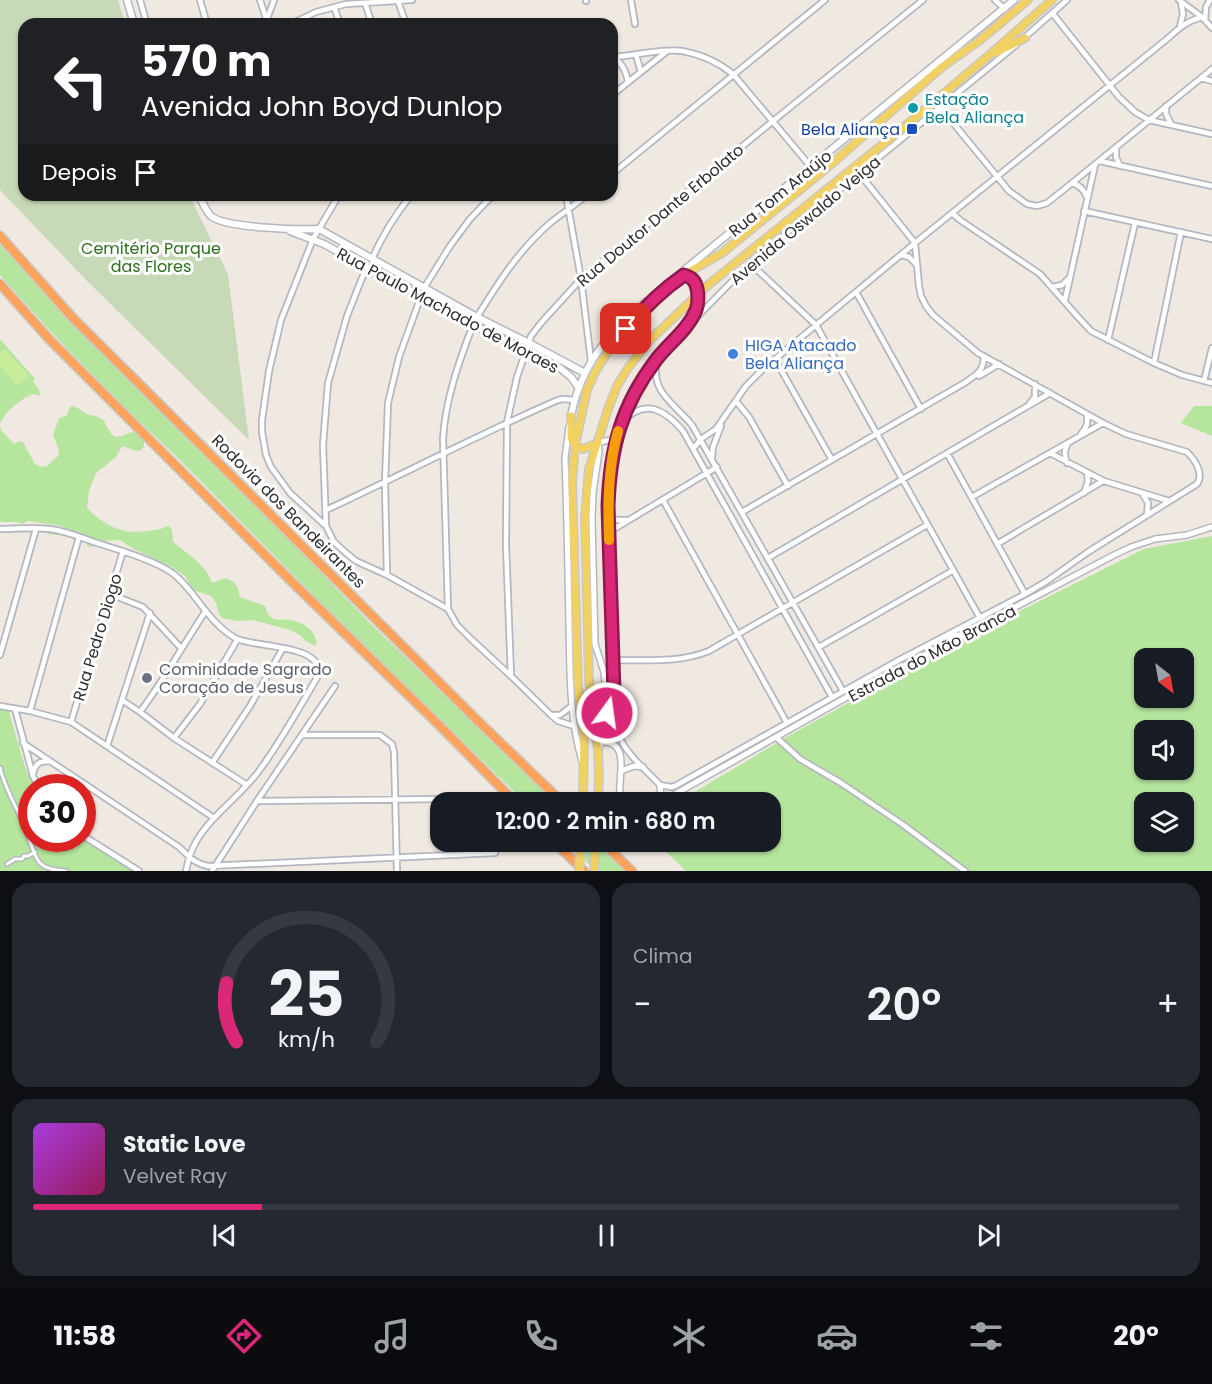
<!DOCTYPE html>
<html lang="pt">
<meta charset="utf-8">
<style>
body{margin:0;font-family:Poppins,sans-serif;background:#242831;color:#f1f3f6;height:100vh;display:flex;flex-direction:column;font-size:22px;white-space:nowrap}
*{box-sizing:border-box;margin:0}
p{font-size:20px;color:#9ea1a6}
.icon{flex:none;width:33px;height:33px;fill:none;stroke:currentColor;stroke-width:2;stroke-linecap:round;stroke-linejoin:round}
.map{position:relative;height:871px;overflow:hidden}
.sheet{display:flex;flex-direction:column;gap:12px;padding:12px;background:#0d0f14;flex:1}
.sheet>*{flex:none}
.hud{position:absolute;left:18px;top:18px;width:600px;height:183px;border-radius:18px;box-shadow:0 2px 4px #0004;background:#202124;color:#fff;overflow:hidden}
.needle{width:39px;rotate:149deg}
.fabs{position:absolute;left:1134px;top:648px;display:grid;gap:12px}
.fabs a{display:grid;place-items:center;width:60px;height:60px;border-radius:12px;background:#171b24;box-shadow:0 2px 4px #0004;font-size:30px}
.speed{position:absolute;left:18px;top:774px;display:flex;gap:12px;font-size:30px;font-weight:700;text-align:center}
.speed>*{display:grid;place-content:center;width:78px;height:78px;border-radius:50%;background:#171b24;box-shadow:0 2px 4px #0004;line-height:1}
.speed .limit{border:9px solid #d22;background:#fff;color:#111}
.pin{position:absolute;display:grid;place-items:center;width:51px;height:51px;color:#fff;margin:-26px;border-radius:12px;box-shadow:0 3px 9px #0006}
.me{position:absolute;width:66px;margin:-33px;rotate:14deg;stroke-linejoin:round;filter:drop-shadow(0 0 4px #0008)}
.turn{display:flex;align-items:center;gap:21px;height:126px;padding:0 24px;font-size:27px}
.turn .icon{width:78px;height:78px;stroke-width:2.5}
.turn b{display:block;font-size:42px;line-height:51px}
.then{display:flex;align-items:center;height:57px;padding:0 24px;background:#0003;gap:12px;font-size:22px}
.big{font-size:45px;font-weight:600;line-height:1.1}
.sheet .widget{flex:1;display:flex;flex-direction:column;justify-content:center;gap:9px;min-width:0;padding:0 21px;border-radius:18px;background:#242831}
.sheet .dial{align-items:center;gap:0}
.dial svg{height:156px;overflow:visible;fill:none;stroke:#363941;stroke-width:7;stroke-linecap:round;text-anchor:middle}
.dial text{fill:#f1f3f6;stroke:none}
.song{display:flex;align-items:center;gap:18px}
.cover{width:72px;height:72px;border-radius:9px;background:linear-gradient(135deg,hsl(280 70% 55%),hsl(330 70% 35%))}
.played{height:6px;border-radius:3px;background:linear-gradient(90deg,#db2777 20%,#363941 20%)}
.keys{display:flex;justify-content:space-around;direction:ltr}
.heat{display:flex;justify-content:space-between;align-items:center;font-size:33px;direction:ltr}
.sheet .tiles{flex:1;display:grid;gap:12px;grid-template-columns:1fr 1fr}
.widget:last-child{grid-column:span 2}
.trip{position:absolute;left:430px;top:792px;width:351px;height:60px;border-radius:18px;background:#171b24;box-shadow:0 2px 4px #0004;font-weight:600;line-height:60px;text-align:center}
.dock{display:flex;height:96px;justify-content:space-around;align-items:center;background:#090b0e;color:#9ea1a6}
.dock .icon{width:42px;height:42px}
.dock .current{color:#db2777}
.dock b{font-size:27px;color:#f1f3f6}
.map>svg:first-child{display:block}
.green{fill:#b6e59e;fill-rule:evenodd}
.cemetery{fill:#c8d9b8}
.pitch{fill:#c9ec9a}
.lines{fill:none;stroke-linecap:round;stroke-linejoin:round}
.pedestrian-casing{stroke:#b4b7c1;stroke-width:6}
.minor-casing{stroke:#b4b7c1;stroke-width:8}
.tertiary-casing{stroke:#b4b7c1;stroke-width:8}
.secondary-casing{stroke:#b4b7c1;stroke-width:9}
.primary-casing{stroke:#c9c9c9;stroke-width:10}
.motorway-casing{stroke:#c9c9c9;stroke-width:11}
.pedestrian{stroke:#fff;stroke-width:3}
.minor{stroke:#fff;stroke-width:4.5}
.tertiary{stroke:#fff;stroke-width:5}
.secondary{stroke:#fff;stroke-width:6}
.primary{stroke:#f2d163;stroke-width:7}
.motorway{stroke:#ffa35c;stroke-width:8}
.primary-bridge-casing{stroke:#c9c9c9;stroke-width:10;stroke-linecap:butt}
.primary-bridge{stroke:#f2d163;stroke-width:7}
.route-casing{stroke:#8e194d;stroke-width:15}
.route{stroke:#db2777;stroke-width:10}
.slow{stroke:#f59e0b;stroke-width:10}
.culture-dot{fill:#0f9aa8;stroke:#fff;stroke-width:2}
.transit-dot{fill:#1a4fb4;stroke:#fff;stroke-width:2}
.shop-dot{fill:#3f7fe0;stroke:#fff;stroke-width:2}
.worship-dot{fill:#6b7280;stroke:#fff;stroke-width:2}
.labels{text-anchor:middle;stroke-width:6;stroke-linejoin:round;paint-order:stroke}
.culture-label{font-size:16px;fill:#0d838f;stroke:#fff;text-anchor:start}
.transit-label{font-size:16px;fill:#164399;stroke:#fff;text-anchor:end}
.street-label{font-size:16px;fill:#2e2e2e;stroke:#fff}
.park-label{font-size:16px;fill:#2c6e1b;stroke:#fff}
.shop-label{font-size:16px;fill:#366cbe;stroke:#fff;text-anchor:start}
.worship-label{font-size:16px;fill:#5b616d;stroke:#fff;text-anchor:start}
</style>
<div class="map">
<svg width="1212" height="871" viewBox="0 0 1212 871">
<rect width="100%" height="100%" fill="#efe9e1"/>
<!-- green -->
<path class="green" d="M0,244L68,320L298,549L370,623L554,802H525L328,610L176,456L125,408L53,334L0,275Z
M0,339L35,379L33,382L38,388L41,396L33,394C21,399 4,412 0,424Z
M72,406C78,407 80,410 85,413C92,417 96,414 103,420C107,425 109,433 114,436C125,441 133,422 144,441V446L141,450L137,451L122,446L116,457L96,473L89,491L87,508C97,519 111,528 125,531C131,533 149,531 155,530C160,530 164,527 169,526L172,530L173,542C184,551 210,568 211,582H215L224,578C236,581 238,586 240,597L265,606C267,610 267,616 272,618C277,621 285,619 291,620C303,622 319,633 316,646L306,641L300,635L290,630L253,620L237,621L222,618L219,614L216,603L211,596L196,591L190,585L185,576L172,567L134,549L120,540L104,541L95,546L89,547L87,545L85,536L78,531H75L66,536L47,534C52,530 60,532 64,528L62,526L28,521L22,524L16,522H0V426L1,430L14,444L19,441L23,442L35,464L41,467L47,466L58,456L59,450L53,435L59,419L67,415L70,407Z
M1194,406H1212V436L1181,423Z
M1212,536V871H686L656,842H771V802H678L785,738L954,644L1144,549ZM1144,658H1184V698H1144ZM1144,730H1184V770H1144ZM1144,802H1184V842H1144Z
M0,707L8,709L26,770L34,787L32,788V838H82L83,836L135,871H0Z
M586,842H594L624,871H595L585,860Z"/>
<!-- cemetery -->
<path class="cemetery" d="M0,0H118L125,24H24V195H189L228,274L249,440L87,281L0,190Z"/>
<!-- pitch -->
<path class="pitch" d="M5,349L29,376L17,385L0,366V353Z"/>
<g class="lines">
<!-- pedestrian casing -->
<g class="pedestrian-casing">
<path id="pedestrian" d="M0,768C5,788 15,805 24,824C28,835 33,855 40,863C47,870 57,870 66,871
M7,864L15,859H22L24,856H28L35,852"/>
</g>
<!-- minor casing -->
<g class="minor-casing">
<path id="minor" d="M140,0L147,24
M200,0L207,24
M260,0L268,24
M586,0V1
M631,0L635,24
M995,0L1005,9
M1179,0L1202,17L1212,28
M398,1L406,24
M365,3L372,24
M334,7L340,24
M1053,14L1119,97L1135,112L1149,120L1212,134
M267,19L274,0
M1205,20L1206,7L1210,0
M291,24L316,12L346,4L412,0
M1180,26L1183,14L1181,3
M1024,38L1067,0
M636,55L641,72
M612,57C632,56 664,48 682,51C700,54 719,63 733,74L811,167
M614,57C623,65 626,71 628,82
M1201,78L1212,81
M612,95L666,52
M1166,106V114L1171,124
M940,107L1009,191L1027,204L1037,206L1047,203L1072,183L1212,69
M1116,147V157L1120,166
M1100,161L1212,186
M612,174L825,0
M1072,183C1080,185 1084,190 1087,197
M339,195L313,239L281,320L269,371L262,420V432L266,455L271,467L290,493L326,526L334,542L345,552L356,561L387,575L448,609L457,625L471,639L511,676L551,715L558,721L574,726
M566,195L581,279L591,361
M1084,211L1212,239
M952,213L960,220L1040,274L1078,317L1091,331L1154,363L1182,375L1212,383
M901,255L909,257L917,265
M372,259C382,236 396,214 411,195
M750,263L816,325L980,618
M1052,287L1062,285L1068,279
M856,292L921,409
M1065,300L1095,165
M477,317C498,283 519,250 549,224C561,214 575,205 587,195
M692,322L750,263L1016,45
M686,328C655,358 630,393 617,435C606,471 608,511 610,548C611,585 613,622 614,658C614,679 612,717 619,736C627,755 646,770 660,785L671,787L675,786L899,660L1025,594L1047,581L1088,552L1197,484C1204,474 1196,461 1187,452L1126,434L1103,423L978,353L933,315L926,306L921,296L919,286L915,243L859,173
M1108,340L1135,223
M775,359L832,460
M657,361C650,392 674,403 692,425L843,691
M1154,363L1181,232
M979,376L999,364
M1204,381L1212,348
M736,401L749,417L788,486
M1030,403L1035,397V384
M623,421C646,398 665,410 683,431L832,697
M1081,434C1087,427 1088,423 1087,414
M598,443L616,438
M693,449L701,439L716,429L746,386L763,369L915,243L1167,39C1179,28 1185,22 1202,17
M947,453L1025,594
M1050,453L1104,481L1169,501
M712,458L713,447L721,426
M1067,463C1064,455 1064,451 1068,443
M1084,493L1088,481L1087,473
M1142,493L1148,503L1147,515
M972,497L1103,423
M663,500L787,723
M326,510C404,474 479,434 558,400L563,399L575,400
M742,512L966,382C978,373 983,372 984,356
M608,516L617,520H626
M326,526L323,445L328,383L347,316L366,268
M0,529C16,529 34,527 50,529C66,531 80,537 94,542C116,549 158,561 175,575C197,594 208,622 235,638C252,648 326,643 318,676C299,708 281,741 259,771C240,796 213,814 197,840C191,850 188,860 186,871
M609,532L717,467
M997,544L1103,481
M768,558L1050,393
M387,575L385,483L388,403L399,357L424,288L450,246L470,219L493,195
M110,594L143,607L181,648
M448,609L443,439C445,401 459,361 473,325
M819,647L952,571
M0,655L36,529
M614,660C645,660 680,663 709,651L927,525
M511,676L506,545L507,422L517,377L531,336L541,323L581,279L773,121L923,0
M122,700L140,712L174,738L247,785
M0,706L30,711L71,722L214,818
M15,709L33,776L39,788
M30,711L79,537
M140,712C164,680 183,645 205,612
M607,713L613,696
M551,715H560L572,706
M71,722L123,551
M302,735H380L392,744L394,752L397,871
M174,738L200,704L237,640
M777,738L800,759L841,783L902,824L965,871
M23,743L179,847C189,856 195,864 208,866L495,853
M107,746L150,613
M212,763L250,706L283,648
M33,774C35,763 40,761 50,761
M257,801L446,799
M82,835L139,871
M212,871L257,801L335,686"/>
</g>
<!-- tertiary casing -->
<g class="tertiary-casing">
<path id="tertiary" d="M569,427L565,458C567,513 568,568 569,624C570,670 569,717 582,761
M942,638L959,635
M601,742C631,740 618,777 620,793C620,798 621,799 623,802
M598,750L601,742L607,713V704L604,672L595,644L592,518L593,493L599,452L598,443
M621,771L634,766L643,767
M660,785L661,802
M661,802L877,680L1114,555L1131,547L1155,539L1187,535L1212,527"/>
</g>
<!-- secondary casing -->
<g class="secondary-casing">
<path id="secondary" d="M127,0L134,24
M199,195C202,202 206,211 211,216C224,228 299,230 319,229L477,317L529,343L585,373
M290,231L324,244L473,325L560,368L571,377L578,387
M655,294L1014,0
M571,416C582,362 607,336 647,301"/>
</g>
<!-- primary casing -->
<g class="primary-casing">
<path id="primary" d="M995,53L1025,38
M684,275L690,277L695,282L698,300L696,310L685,328
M571,416C573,430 565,444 583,449L598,443
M583,802L584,734L578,686L572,482L575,445L587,390L595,372L614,342L646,306L661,293L684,275L722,253L829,166L942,67L979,41L1028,0
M598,802L599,776L598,750L592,709L589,679L585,517L589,469L608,409L617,386L628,368L649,341L708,285L892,137L987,57L1052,0
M594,871L596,842"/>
</g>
<!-- motorway casing -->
<g class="motorway-casing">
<path id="motorway" d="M0,236L72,317L477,720L562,802
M0,284L49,339L293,583L439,725L515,802
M554,842L584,871
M602,842L632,871"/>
</g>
<!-- pedestrian -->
<use href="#pedestrian" class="pedestrian"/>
<!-- minor -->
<use href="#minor" class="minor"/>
<!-- tertiary -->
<use href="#tertiary" class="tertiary"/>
<!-- secondary -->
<use href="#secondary" class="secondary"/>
<!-- primary -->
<use href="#primary" class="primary"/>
<!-- motorway -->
<use href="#motorway" class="motorway"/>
<!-- primary-bridge casing -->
<g class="primary-bridge-casing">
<path id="primary-bridge" d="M579,871L581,842"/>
</g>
<!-- primary-bridge -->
<use href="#primary-bridge" class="primary-bridge"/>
</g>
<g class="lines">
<!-- route casing -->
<g class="route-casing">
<path id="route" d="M607,713L611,704L614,692L608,506C610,449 621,406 656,360C669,343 688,330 696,310C699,302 699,285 692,279C690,277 687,276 684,275C662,290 643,309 626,329"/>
</g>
<!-- route -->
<use href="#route" class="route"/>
<!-- slow -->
<path class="slow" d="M609,540C608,503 608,466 618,431"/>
</g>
<!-- markers -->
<circle class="culture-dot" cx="913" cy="108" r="6"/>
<rect class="transit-dot" x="906" y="123" width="12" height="12" rx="3"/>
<circle class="shop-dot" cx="733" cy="354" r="6"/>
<circle class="worship-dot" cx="147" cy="678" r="6"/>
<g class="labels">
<!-- culture labels -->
<g class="culture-label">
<text x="925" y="105">Estação<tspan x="925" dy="18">Bela Aliança</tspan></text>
</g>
<!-- transit labels -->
<g class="transit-label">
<text x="900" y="135">Bela Aliança</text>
</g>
<!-- street labels -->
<g class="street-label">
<text transform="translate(780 193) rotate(-39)" y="6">Rua Tom Araújo</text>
<text transform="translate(660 215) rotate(-40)" y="6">Rua Doutor Dante Erbolato</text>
<text transform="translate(805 220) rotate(-40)" y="6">Avenida Oswaldo Veiga</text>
<text transform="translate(448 310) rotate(28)" y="6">Rua Paulo Machado de Moraes</text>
<text transform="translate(289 511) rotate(45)" y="6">Rodovia dos Bandeirantes</text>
<text transform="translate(97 637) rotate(-73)" y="6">Rua Pedro Diogo</text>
<text transform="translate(932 653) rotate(-28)" y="6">Estrada do Mão Branca</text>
</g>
<!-- park labels -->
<g class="park-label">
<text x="151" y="254">Cemitério Parque<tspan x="151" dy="18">das Flores</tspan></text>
</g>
<!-- shop labels -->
<g class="shop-label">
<text x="745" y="351">HIGA Atacado<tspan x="745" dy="18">Bela Aliança</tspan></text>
</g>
<!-- worship labels -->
<g class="worship-label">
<text x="159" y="675">Cominidade Sagrado<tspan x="159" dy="18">Coração de Jesus</tspan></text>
</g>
</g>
</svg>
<div class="fabs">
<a><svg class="needle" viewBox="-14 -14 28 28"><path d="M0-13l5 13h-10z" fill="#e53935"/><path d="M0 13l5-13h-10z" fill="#9ea1a6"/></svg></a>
<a><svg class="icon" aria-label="sound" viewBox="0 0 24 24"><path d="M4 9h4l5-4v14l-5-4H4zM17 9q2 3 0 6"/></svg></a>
<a><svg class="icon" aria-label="layers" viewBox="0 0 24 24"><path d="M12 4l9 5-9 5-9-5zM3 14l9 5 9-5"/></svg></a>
</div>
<div class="speed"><div class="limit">30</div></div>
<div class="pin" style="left:626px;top:329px;background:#d93025"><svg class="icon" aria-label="arrive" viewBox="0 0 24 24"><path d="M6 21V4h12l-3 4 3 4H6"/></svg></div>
<svg class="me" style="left:607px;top:713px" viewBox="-20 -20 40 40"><circle r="17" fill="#db2777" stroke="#fff" stroke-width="3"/><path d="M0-11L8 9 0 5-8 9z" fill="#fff"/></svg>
<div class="trip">12:00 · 2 min · 680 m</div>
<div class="hud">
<div class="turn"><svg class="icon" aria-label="left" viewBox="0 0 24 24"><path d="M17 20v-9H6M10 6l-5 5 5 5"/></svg><div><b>570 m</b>Avenida John Boyd Dunlop</div></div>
<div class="then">Depois<svg class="icon" aria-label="arrive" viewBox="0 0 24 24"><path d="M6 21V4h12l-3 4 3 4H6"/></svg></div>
</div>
</div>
<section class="sheet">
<div class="tiles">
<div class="widget dial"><svg viewBox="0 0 100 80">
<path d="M14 69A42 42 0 1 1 86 69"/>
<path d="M14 69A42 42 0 0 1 9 39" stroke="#db2777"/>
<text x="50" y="56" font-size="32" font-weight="700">25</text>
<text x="50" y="72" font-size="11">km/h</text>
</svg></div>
<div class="widget"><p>Clima</p>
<div class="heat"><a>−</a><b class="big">20°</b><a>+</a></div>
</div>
<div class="widget">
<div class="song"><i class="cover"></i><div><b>Static Love</b><p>Velvet Ray</p></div></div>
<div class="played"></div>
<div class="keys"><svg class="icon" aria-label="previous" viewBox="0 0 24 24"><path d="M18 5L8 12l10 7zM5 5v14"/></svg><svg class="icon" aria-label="pause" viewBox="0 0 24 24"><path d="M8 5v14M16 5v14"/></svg><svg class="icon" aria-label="next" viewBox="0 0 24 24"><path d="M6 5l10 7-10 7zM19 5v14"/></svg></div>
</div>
</div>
</section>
<nav class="dock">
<b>11:58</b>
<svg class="icon current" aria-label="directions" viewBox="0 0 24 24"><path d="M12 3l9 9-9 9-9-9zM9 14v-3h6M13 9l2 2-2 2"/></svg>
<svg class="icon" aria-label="music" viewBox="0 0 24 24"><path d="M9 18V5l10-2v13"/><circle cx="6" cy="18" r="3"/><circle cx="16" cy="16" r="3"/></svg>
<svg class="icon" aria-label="phone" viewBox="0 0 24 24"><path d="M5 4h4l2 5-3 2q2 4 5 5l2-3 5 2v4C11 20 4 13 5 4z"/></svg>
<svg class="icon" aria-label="climate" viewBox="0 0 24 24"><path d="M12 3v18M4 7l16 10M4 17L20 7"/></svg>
<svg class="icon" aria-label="car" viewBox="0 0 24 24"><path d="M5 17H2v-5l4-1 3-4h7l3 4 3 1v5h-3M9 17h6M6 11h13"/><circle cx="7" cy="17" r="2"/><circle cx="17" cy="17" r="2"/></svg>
<svg class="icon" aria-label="filters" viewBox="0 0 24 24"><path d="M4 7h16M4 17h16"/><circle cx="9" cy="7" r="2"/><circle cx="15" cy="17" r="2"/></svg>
<b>20°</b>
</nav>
